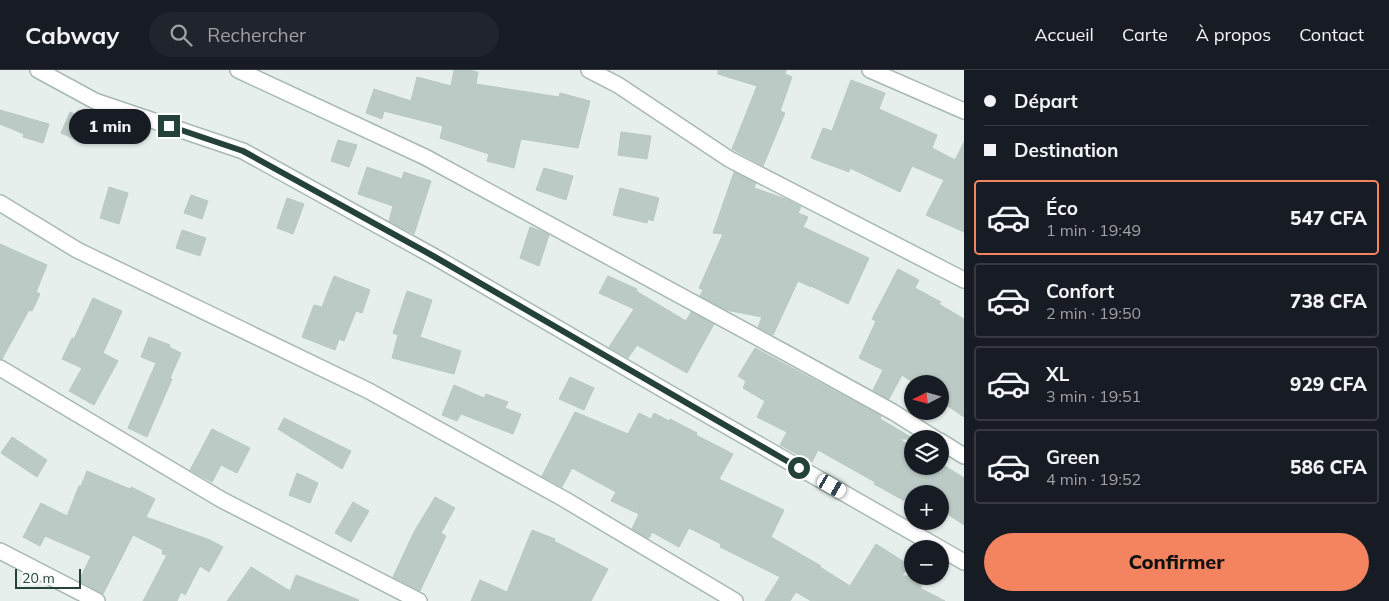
<!DOCTYPE html>
<html lang="fr">
<head>
<meta charset="utf-8">
<style>
  body { margin:0; font-family:Mulish,sans-serif; background:#20242c; color:#f1f3f6; height:100vh; display:flex; flex-direction:column; font-size:19px; white-space:nowrap }
  * { box-sizing:border-box; margin:0 }
  p { font-size:16px; color:#9ea1a6 }
  .icon { flex:none; width:28px; height:28px; fill:none; stroke:currentColor; stroke-width:2; stroke-linecap:round; stroke-linejoin:round }
  .map { position:relative; flex:1; overflow:hidden }
  .details { display:flex; flex-direction:column; background:#171b24; width:425px }
  .details>* { flex:none }
  .guide { display:grid; align-content:center; height:110px; padding:0 20px; background:#171b24 }
  .needle { width:32px; rotate:264deg }
  .tools { position:absolute; left:904px; top:305px; display:grid; gap:10px }
  .tools a { display:grid; place-items:center; width:45px; height:45px; border-radius:50%; background:#171b24; box-shadow:0 1px 4px #0004; font-size:25px }
  .scale { position:absolute; left:15px; bottom:12px; width:66px; box-sizing:border-box; padding-left:5px; border:2px solid #24423a; border-top:0; font-size:14px; line-height:18px; white-space:nowrap; color:#24423a; -webkit-text-stroke:4px #f7fbf9; paint-order:stroke }
  .end { position:absolute; width:22px; height:22px; margin:-11px; border:6px solid #24423a; background:#fff; box-shadow:0 0 0 2px #fff }
  .from { border-radius:50% }
  .bubble { position:absolute; height:35px; border-radius:18px; background:#171b24; box-shadow:0 1px 4px #0004; font-size:16px; font-weight:800; line-height:35px; text-align:center }
  .car { position:absolute; width:15px; height:30px; margin:-15px -8px; border-radius:6px; box-shadow:0 0 4px 1px #0007; background:linear-gradient(#fff 24%,#345 0 40%,#fff 0 76%,#345 0 86%,#fff 0) }
  .guide b { display:flex; align-items:center; gap:18px; height:48px; font-size:19px }
  .guide b+b { border-top:1px solid #363941 }
  .guide i { width:12px; height:12px; background:#f1f3f6 }
  ul { padding:0; list-style:none }
  li { display:flex; align-items:center; gap:15px; height:75px; margin:0 10px 8px; padding:0 10px; border:2px solid #363941; border-radius:5px }
  li div { flex:1 }
  li b { display:block; font-size:19px }
  li em { font-style:normal; font-weight:800 }
  li.on { border-color:#f4845f }
  li>.icon { width:45px; height:45px; stroke-width:1.5 }
  .action { display:flex; gap:10px; margin-top:auto; padding:10px 20px }
  .action a { flex:1; height:58px; border-radius:30px; background:#f4845f; color:#111; font-size:20px; font-weight:800; line-height:58px; text-align:center }
  header { display:flex; align-items:center; gap:30px; box-sizing:border-box; height:70px; padding:0 25px; background:#171b24; border-bottom:1px solid #363941 }
  header strong { font-size:24px }
  nav { display:flex; gap:28px; margin-inline-start:auto; font-size:18px }
  .search { width:350px; height:45px; background:#20242c; display:flex; align-items:center; gap:12px; box-sizing:border-box; padding:0 18px; border-radius:28px; color:#9ea1a6; font-size:19px }
  main { display:flex; flex:1; min-height:0 }
  .map>svg:first-child { display:block }
  .building { fill:#bbcac4; stroke:#b8c9c2 }
  .lines { fill:none; stroke-linecap:round; stroke-linejoin:round }
  .minor-casing { stroke:#a8b8b2; stroke-width:18 }
  .minor { stroke:#fff; stroke-width:15 }
  .route { stroke:#24423a; stroke-width:6 }
</style>
</head>
<body>
<header>
<strong>Cabway</strong>
<div class="search"><svg class="icon" aria-label="search" viewBox="0 0 24 24"><circle cx="10" cy="10" r="6"/><path d="M15 15l6 6"/></svg>Rechercher</div>
<nav><a>Accueil</a><a>Carte</a><a>À propos</a><a>Contact</a></nav>
</header>
<main>
<div class="map">
<svg width="964" height="531" viewBox="0 0 964 531">
  <rect width="100%" height="100%" fill="#e6efeb"/>
  <!-- building -->
  <path class="building" d="M454,0H468L478,2L476,14L559,27L560,23L590,31L578,78L521,69L514,98L487,91L489,84L440,68L443,56L384,41L382,49L366,43L374,19L411,31L417,7L451,16Z
    M718,0H786L785,4L792,7L780,41L785,43L763,96L732,79L757,16L718,4Z
    M851,10L885,23L879,39L937,65L932,78L955,90L964,72V162L926,145L944,110L912,96L900,122L850,98L849,102L811,88L823,58L832,61Z
    M0,40L49,54L43,73L23,67L24,64L0,54Z
    M70,42L90,50L81,72L61,63Z
    M621,62L651,66L647,89L618,85Z
    M338,70L357,75L349,97L331,91Z
    M367,97L402,109L404,102L431,111L414,164L389,151L393,136L358,124Z
    M544,98L573,106L566,130L536,120Z
    M734,102L756,113L754,118L786,129L801,137L798,143L808,147L803,157L869,188L848,234L811,216V217L798,211L773,265L758,257L762,247L726,240L700,226L703,220L699,218L723,164L713,163Z
    M109,117L128,123L119,154L100,148Z
    M620,118L659,128L653,151L648,149L647,153L613,145Z
    M191,125L208,131L202,149L184,143Z
    M287,128L304,134L293,164L277,158Z
    M530,157L541,161L549,165L539,196L520,188Z
    M182,160L206,168L200,186L176,178Z
    M0,174L47,195L36,222L40,224L32,241L29,240L2,289H0Z
    M898,199L919,210L915,218L941,232L939,234L964,249V347L940,331V314H915L902,305L889,329L873,320L883,300L859,288L876,251L872,249Z
    M334,206L370,220L362,243L356,241L344,271L339,269L335,280L302,267L314,235L322,237Z
    M608,206L637,219L636,221L686,251L691,242L714,254L687,303L637,275L628,288L609,277L634,239L599,223Z
    M407,221L432,230L420,267L461,281L454,304L392,288L398,265L393,263Z
    M93,228L122,241L103,283L118,291L94,335L69,321L82,298L62,289L72,268L74,269Z
    M149,267L170,275L169,277L181,283L170,308L172,309L147,367L128,358L156,293L141,287Z
    M755,278L881,346L880,349L914,369H899L912,377V396H940V393L964,408V455L940,439V424H912V435L874,414L875,412L818,380L812,392L780,375L787,362L757,347L765,331L743,318L746,311L738,306Z
    M570,307L594,318L584,340L559,329Z
    M454,315L484,328L486,324L508,332L505,338L521,344L513,364L461,344L457,351L442,345Z
    M575,342L628,364L639,343L651,349L654,343L669,351L670,349L697,363L696,365L733,384L719,409L784,440L771,467L821,496L820,497L850,516L876,474L909,495L902,506H928L920,518L945,531H811L796,522L790,531H765L780,507L720,477L721,474L689,458L679,477L652,462L649,468H647L632,459L639,444L611,431L616,422L572,398L562,417L542,406Z
    M284,348L351,381L342,399L278,359Z
    M212,359L250,378L237,403L221,395L212,412L190,400Z
    M12,367L47,390L37,407L1,383Z
    M87,401L130,419L131,417L155,429L146,447L210,470L223,477L209,502L200,496L185,525L181,522L177,531H143L167,485L162,484L163,480L133,465L103,524L79,511L91,486L45,466L40,476L23,467L41,433L67,446L79,416H81Z
    M297,403L318,413L310,433L289,425Z
    M435,427L455,438L441,463L446,466L420,521L393,507L414,462Z
    M353,432L369,441L351,472L335,463Z
    M532,460L555,469L554,471L608,499L591,531H471L480,510L507,522Z
    M251,497L290,521L296,505L359,530L358,531H227Z"/>
  <g class="lines">
    <!-- minor casing -->
    <g class="minor-casing">
      <path id="minor" d="M38,0L95,31L243,81L435,187L683,331L964,492
        M238,0L425,87L786,283L893,342L936,369
        M589,0L618,15L729,89L964,210
        M870,0L964,41
        M0,133L77,180L369,321L564,429L735,531
        M0,298L222,430L419,531
        M940,371L964,386
        M0,481L97,531"/>
    </g>
    <!-- minor -->
    <use href="#minor" class="minor"/>
  </g>
  <g class="lines">
    <!-- route -->
    <path class="route" d="M169,56L243,81L435,187L799,398"/>
  </g>
</svg>
<div class="tools">
<a><svg class="needle" viewBox="-14 -14 28 28"><path d="M0-13l5 13h-10z" fill="#e53935"/><path d="M0 13l5-13h-10z" fill="#9ea1a6"/></svg></a>
<a><svg class="icon" aria-label="layers" viewBox="0 0 24 24"><path d="M12 4l9 5-9 5-9-5zM3 14l9 5 9-5"/></svg></a>
<a>+</a>
<a>−</a>
</div>
<div class="scale">20 m</div>
<i class="end from" style="left:799px;top:398px"></i>
<i class="end" style="left:169px;top:56px"></i>
<div class="bubble" style="left:69px;top:39px;width:82px">1 min</div>
<i class="car" style="left:832px;top:416px;rotate:120deg"></i>
</div>
<section class="details">
<div class="guide">
<b><i class="from"></i>Départ</b>
<b><i></i>Destination</b>
</div>
<ul>
<li class="on"><svg class="icon" aria-label="car" viewBox="0 0 24 24"><path d="M5 17H2v-5l4-1 3-4h7l3 4 3 1v5h-3M9 17h6M6 11h13"/><circle cx="7" cy="17" r="2"/><circle cx="17" cy="17" r="2"/></svg><div><b>Éco</b><p>1 min · 19:49</p></div><em>547 CFA</em></li>
<li><svg class="icon" aria-label="car" viewBox="0 0 24 24"><path d="M5 17H2v-5l4-1 3-4h7l3 4 3 1v5h-3M9 17h6M6 11h13"/><circle cx="7" cy="17" r="2"/><circle cx="17" cy="17" r="2"/></svg><div><b>Confort</b><p>2 min · 19:50</p></div><em>738 CFA</em></li>
<li><svg class="icon" aria-label="car" viewBox="0 0 24 24"><path d="M5 17H2v-5l4-1 3-4h7l3 4 3 1v5h-3M9 17h6M6 11h13"/><circle cx="7" cy="17" r="2"/><circle cx="17" cy="17" r="2"/></svg><div><b>XL</b><p>3 min · 19:51</p></div><em>929 CFA</em></li>
<li><svg class="icon" aria-label="car" viewBox="0 0 24 24"><path d="M5 17H2v-5l4-1 3-4h7l3 4 3 1v5h-3M9 17h6M6 11h13"/><circle cx="7" cy="17" r="2"/><circle cx="17" cy="17" r="2"/></svg><div><b>Green</b><p>4 min · 19:52</p></div><em>586 CFA</em></li>
</ul>
<div class="action"><a>Confirmer</a></div>
</section>
</main>
</body>
</html>
